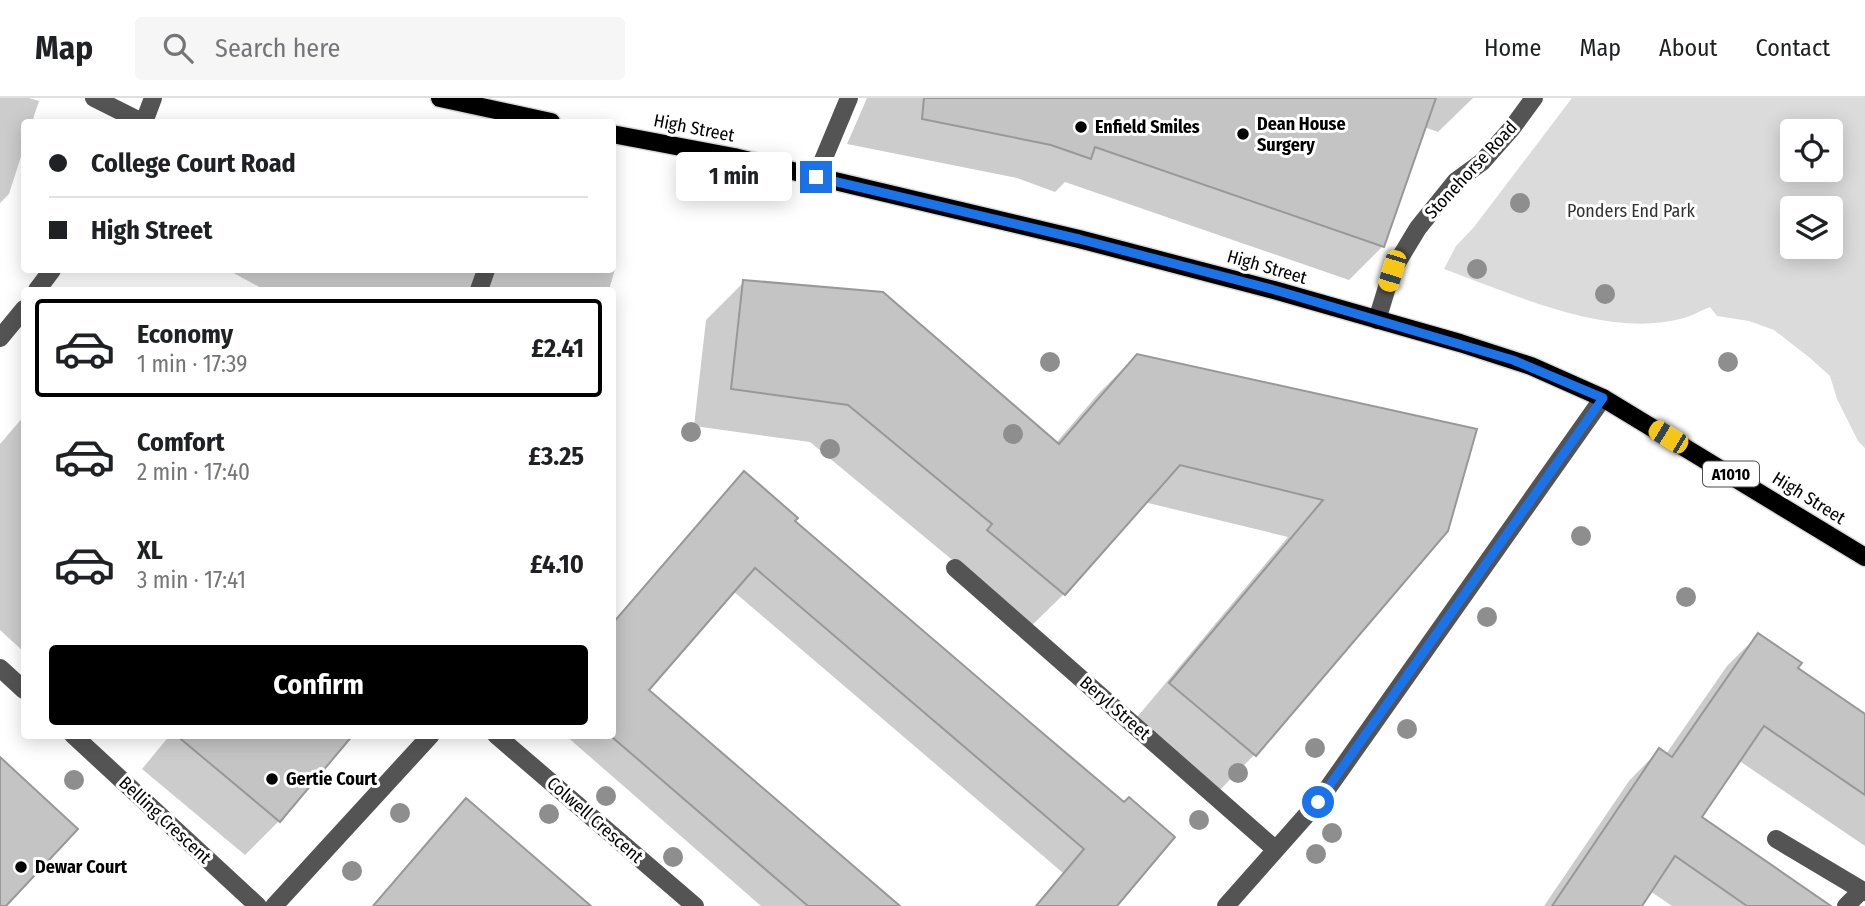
<!DOCTYPE html>
<html lang="en">
<head>
<meta charset="utf-8">
<style>
  body { margin:0; font-family:"Fira Sans Condensed",sans-serif; background:#f6f6f6; color:#202124; height:100vh; display:flex; flex-direction:column; font-size:26px; white-space:nowrap }
  * { box-sizing:border-box; margin:0 }
  p { font-size:23px; color:#757577 }
  .icon { flex:none; width:38px; height:38px; fill:none; stroke:currentColor; stroke-width:2; stroke-linecap:round; stroke-linejoin:round }
  .map { position:relative; flex:1; overflow:hidden }
  .panel { position:absolute; left:21px; top:189px; width:595px; height:452px; display:flex; flex-direction:column; background:#fff; border-radius:7px; box-shadow:0 4px 18px #0003 }
  .panel>* { flex:none }
  .hud { position:absolute; left:21px; top:21px; width:595px; height:154px; border-radius:7px; box-shadow:0 4px 18px #0003; display:grid; align-content:center; height:154px; padding:0 28px; background:#fff }
  .tools { position:absolute; left:1780px; top:21px; display:grid; gap:14px }
  .tools a { display:grid; place-items:center; width:63px; height:63px; border-radius:7px; background:#fff; box-shadow:0 4px 18px #0003; font-size:35px }
  .end { position:absolute; width:32px; height:32px; margin:-16px; border:9px solid #1a73e8; background:#fff; box-shadow:0 0 0 4px #fff }
  .from { border-radius:50% }
  .bubble { position:absolute; height:49px; border-radius:7px; background:#fff; box-shadow:0 4px 18px #0003; font-size:23px; font-weight:700; line-height:49px; text-align:center }
  .car { position:absolute; width:21px; height:42px; margin:-21px -10px; border-radius:9px; box-shadow:0 0 5px 2px #0007; background:linear-gradient(#f5c518 24%,#345 0 40%,#f5c518 0 76%,#345 0 86%,#f5c518 0) }
  .hud b { display:flex; align-items:center; gap:24px; height:66px; font-size:26px }
  .hud b+b { border-top:2px solid #e0e0e0 }
  .hud i { width:18px; height:18px; background:#202124 }
  ul { padding:12px 0 0; list-style:none }
  li { display:flex; align-items:center; gap:21px; height:98px; margin:0 14px 10px; padding:0 14px; border:4px solid transparent; border-radius:7px }
  li div { flex:1 }
  li b { display:block; font-size:26px }
  li em { font-style:normal; font-weight:700 }
  li.active { border-color:#000 }
  li>.icon { width:63px; height:63px; stroke-width:1.5 }
  .primary-button { display:flex; gap:14px; margin-top:auto; padding:14px 28px }
  .primary-button a { flex:1; height:80px; border-radius:7px; background:#000; color:#fff; font-size:28px; font-weight:700; line-height:80px; text-align:center }
  header { display:flex; align-items:center; gap:42px; box-sizing:border-box; height:98px; padding:0 35px; background:#fff; border-bottom:2px solid #e0e0e0 }
  header strong { font-size:33px }
  nav { display:flex; gap:38px; margin-inline-start:auto; font-size:24px }
  .search { width:490px; height:63px; background:#f6f6f6; display:flex; align-items:center; gap:18px; box-sizing:border-box; padding:0 24px; border-radius:7px; color:#757577; font-size:26px }
  .map>svg:first-child { display:block }
  .green { fill:#dbdbdb; fill-rule:evenodd }
  .shadow { fill:#0003 }
  .building { fill:#c4c4c4; stroke:#989898; stroke-width:2 }
  .lines { fill:none; stroke-linecap:round; stroke-linejoin:round }
  .major-casing { stroke:#dbdbdb; stroke-width:21 }
  .minor { stroke:#545454; stroke-width:18 }
  .major { stroke:#000; stroke-width:18 }
  .tree { fill:#8e8e8e }
  .route { stroke:#1a73e8; stroke-width:9 }
  .poi-dot { fill:#000; stroke:#fff; stroke-width:2.5 }
  .labels { text-anchor:middle; dominant-baseline:central; stroke-width:6; stroke-linejoin:round; paint-order:stroke }
  .shield { fill:#fff; stroke:#4c4c4c; stroke-width:2 }
  .shield-label { font-size:16px; font-weight:bold; fill:#000 }
  .poi-label { font-size:18px; font-weight:bold; fill:#000; stroke:#fff; text-anchor:start }
  .street-label { font-size:18px; fill:#000; stroke:#fff }
  .park-label { font-size:18px; fill:#323232; stroke:#fff }
</style>
</head>
<body>
<header>
<strong>Map</strong>
<div class="search"><svg class="icon" aria-label="search" viewBox="0 0 24 24"><circle cx="10" cy="10" r="6"/><path d="M15 15l6 6"/></svg>Search here</div>
<nav><a>Home</a><a>Map</a><a>About</a><a>Contact</a></nav>
</header>
<div class="map">
<svg width="1865" height="808" viewBox="0 0 1865 808">
  <rect width="100%" height="100%" fill="#fff"/>
  <!-- green -->
  <path class="green" d="M1572,0H1865V350L1858,343L1837,301L1830,278L1810,260L1774,232L1749,223L1717,218L1710,209C1700,213 1690,219 1680,221C1606,240 1513,196 1444,171L1456,148L1474,129ZM1792,33H1830V72H1792ZM1792,110H1830V149H1792Z"/>
  <!-- shadow -->
  <path class="shadow" d="M0,0H29L39,3L32,24H24V49L9,96L0,105Z
    M867,0H1473L1438,34L1424,29L1383,148L1349,182L1065,84L1055,94L1017,80L847,46Z
    M612,170L615,171L609,192H265L228,172Z
    M744,184L1056,345L1099,295L1137,257L1446,432L1254,657L1217,695L1133,624L1288,439L1144,404L1064,496L1026,533L956,465L810,344L694,328L706,222Z
    M24,318V554L0,532V346Z
    M744,376L792,423L1124,706L1114,808H1035L1063,775L733,493L647,593L897,808H761L565,637H612V525L722,398Z
    M1758,537L1796,570L1865,618V748L1738,662L1700,719L1803,808H1672L1650,793L1640,808H1544L1629,683L1659,652L1666,656L1727,568Z
    M170,637H351L279,723L245,757L142,671Z
    M466,702L589,808H372L444,725Z"/>
  <!-- building -->
  <path class="building" d="M924,0H1436L1384,149L1095,49L1091,61L1051,47L922,21Z
    M743,182L883,194L1059,346L1137,256L1477,331L1448,433L1256,658L1169,585L1323,402L1180,367L1065,497L987,432L992,426L848,307L731,291Z
    M744,373L798,420L795,423L1039,632L1124,704L1129,699L1175,739L1117,808H1036L1084,751L755,470L649,592L900,808H808L612,639V526Z
    M1758,535L1802,565L1798,570L1865,616V697L1764,628L1702,719L1831,808H1747L1675,758L1642,808H1552L1659,650L1672,659Z
    M176,637H353L280,724Z
    M0,659L78,731L6,808H0Z
    M466,700L591,808H373Z"/>
  <g class="lines">
    <!-- major casing -->
    <g class="major-casing">
      <path id="major" d="M440,0L551,24
        M612,36L734,59L1079,141L1274,192L1460,245L1531,268L1603,300L1865,459"/>
    </g>
    <!-- minor -->
    <path class="minor" d="M94,0L142,24
      M144,24L153,0
      M816,79L849,0
      M37,192L52,172
      M479,192L486,172
      M1377,222L1392,173L1418,130L1456,83L1482,64L1512,30L1534,0
      M0,240L24,211
      M955,470L1275,751
      M0,570L24,592
      M73,637L258,808
      M496,637L695,808
      M1776,741L1865,794
      M274,808L431,637
      M1226,808L1318,704L1603,300
      M1846,808L1862,792"/>
    <!-- major -->
    <use href="#major" class="major"/>
  </g>
  <!-- trees -->
  <g class="tree">
    <circle cx="1520" cy="105" r="10"/>
    <circle cx="1477" cy="171" r="10"/>
    <circle cx="1605" cy="196" r="10"/>
    <circle cx="1050" cy="264" r="10"/>
    <circle cx="1728" cy="264" r="10"/>
    <circle cx="691" cy="334" r="10"/>
    <circle cx="1013" cy="336" r="10"/>
    <circle cx="830" cy="351" r="10"/>
    <circle cx="1581" cy="438" r="10"/>
    <circle cx="1686" cy="499" r="10"/>
    <circle cx="1487" cy="519" r="10"/>
    <circle cx="1407" cy="631" r="10"/>
    <circle cx="1315" cy="650" r="10"/>
    <circle cx="1238" cy="675" r="10"/>
    <circle cx="74" cy="682" r="10"/>
    <circle cx="606" cy="698" r="10"/>
    <circle cx="400" cy="715" r="10"/>
    <circle cx="549" cy="716" r="10"/>
    <circle cx="1199" cy="722" r="10"/>
    <circle cx="1332" cy="735" r="10"/>
    <circle cx="1316" cy="756" r="10"/>
    <circle cx="673" cy="759" r="10"/>
    <circle cx="352" cy="773" r="10"/>
  </g>
  <g class="lines">
    <!-- route -->
    <path class="route" d="M816,79L1079,141L1275,192L1513,262L1603,300L1318,704"/>
  </g>
  <!-- markers -->
  <g class="poi-dot">
    <circle cx="1081" cy="29" r="7"/>
    <circle cx="1243" cy="36" r="7"/>
    <circle cx="272" cy="681" r="7"/>
    <circle cx="21" cy="769" r="7"/>
  </g>
  <g class="labels">
    <!-- shield labels -->
    <rect class="shield" x="1703" y="363.5" width="56" height="25" rx="5"/>
    <g class="shield-label">
      <text x="1731" y="376">A1010</text>
    </g>
    <!-- poi labels -->
    <g class="poi-label">
      <text x="1257" y="26">Dean House<tspan x="1257" dy="21">Surgery</tspan></text>
      <text x="1095" y="29">Enfield Smiles</text>
      <text x="286" y="681">Gertie Court</text>
      <text x="35" y="769">Dewar Court</text>
    </g>
    <!-- street labels -->
    <g class="street-label">
      <text transform="translate(694 30) rotate(11)">High Street</text>
      <text transform="translate(1471 72) rotate(-47)">Stonehorse Road</text>
      <text transform="translate(1267 169) rotate(16)">High Street</text>
      <text transform="translate(1809 400) rotate(32)">High Street</text>
      <text transform="translate(1115 610) rotate(41)">Beryl Street</text>
      <text transform="translate(165 722) rotate(43)">Belling Crescent</text>
      <text transform="translate(595 722) rotate(41)">Colwell Crescent</text>
    </g>
    <!-- park labels -->
    <g class="park-label">
      <text x="1631" y="113">Ponders End Park</text>
    </g>
  </g>
</svg>
<div class="tools">
<a><svg class="icon" aria-label="locate" viewBox="0 0 24 24"><circle cx="12" cy="12" r="6"/><path d="M12 2v4M12 18v4M2 12h4M18 12h4"/></svg></a>
<a><svg class="icon" aria-label="layers" viewBox="0 0 24 24"><path d="M12 4l9 5-9 5-9-5zM3 14l9 5 9-5"/></svg></a>
</div>
<i class="end from" style="left:1318px;top:704px"></i>
<i class="end" style="left:816px;top:79px"></i>
<div class="bubble" style="left:676px;top:54px;width:116px">1 min</div>
<i class="car" style="left:1392px;top:173px;rotate:197deg"></i>
<i class="car" style="left:1668px;top:339px;rotate:301deg"></i>
<div class="hud">
<b><i class="from"></i>College Court Road</b>
<b><i></i>High Street</b>
</div>
<section class="panel">
<ul>
<li class="active"><svg class="icon" aria-label="car" viewBox="0 0 24 24"><path d="M5 17H2v-5l4-1 3-4h7l3 4 3 1v5h-3M9 17h6M6 11h13"/><circle cx="7" cy="17" r="2"/><circle cx="17" cy="17" r="2"/></svg><div><b>Economy</b><p>1 min · 17:39</p></div><em>£2.41</em></li>
<li><svg class="icon" aria-label="car" viewBox="0 0 24 24"><path d="M5 17H2v-5l4-1 3-4h7l3 4 3 1v5h-3M9 17h6M6 11h13"/><circle cx="7" cy="17" r="2"/><circle cx="17" cy="17" r="2"/></svg><div><b>Comfort</b><p>2 min · 17:40</p></div><em>£3.25</em></li>
<li><svg class="icon" aria-label="car" viewBox="0 0 24 24"><path d="M5 17H2v-5l4-1 3-4h7l3 4 3 1v5h-3M9 17h6M6 11h13"/><circle cx="7" cy="17" r="2"/><circle cx="17" cy="17" r="2"/></svg><div><b>XL</b><p>3 min · 17:41</p></div><em>£4.10</em></li>
</ul>
<div class="primary-button"><a>Confirm</a></div>
</section>
</div>
</body>
</html>
